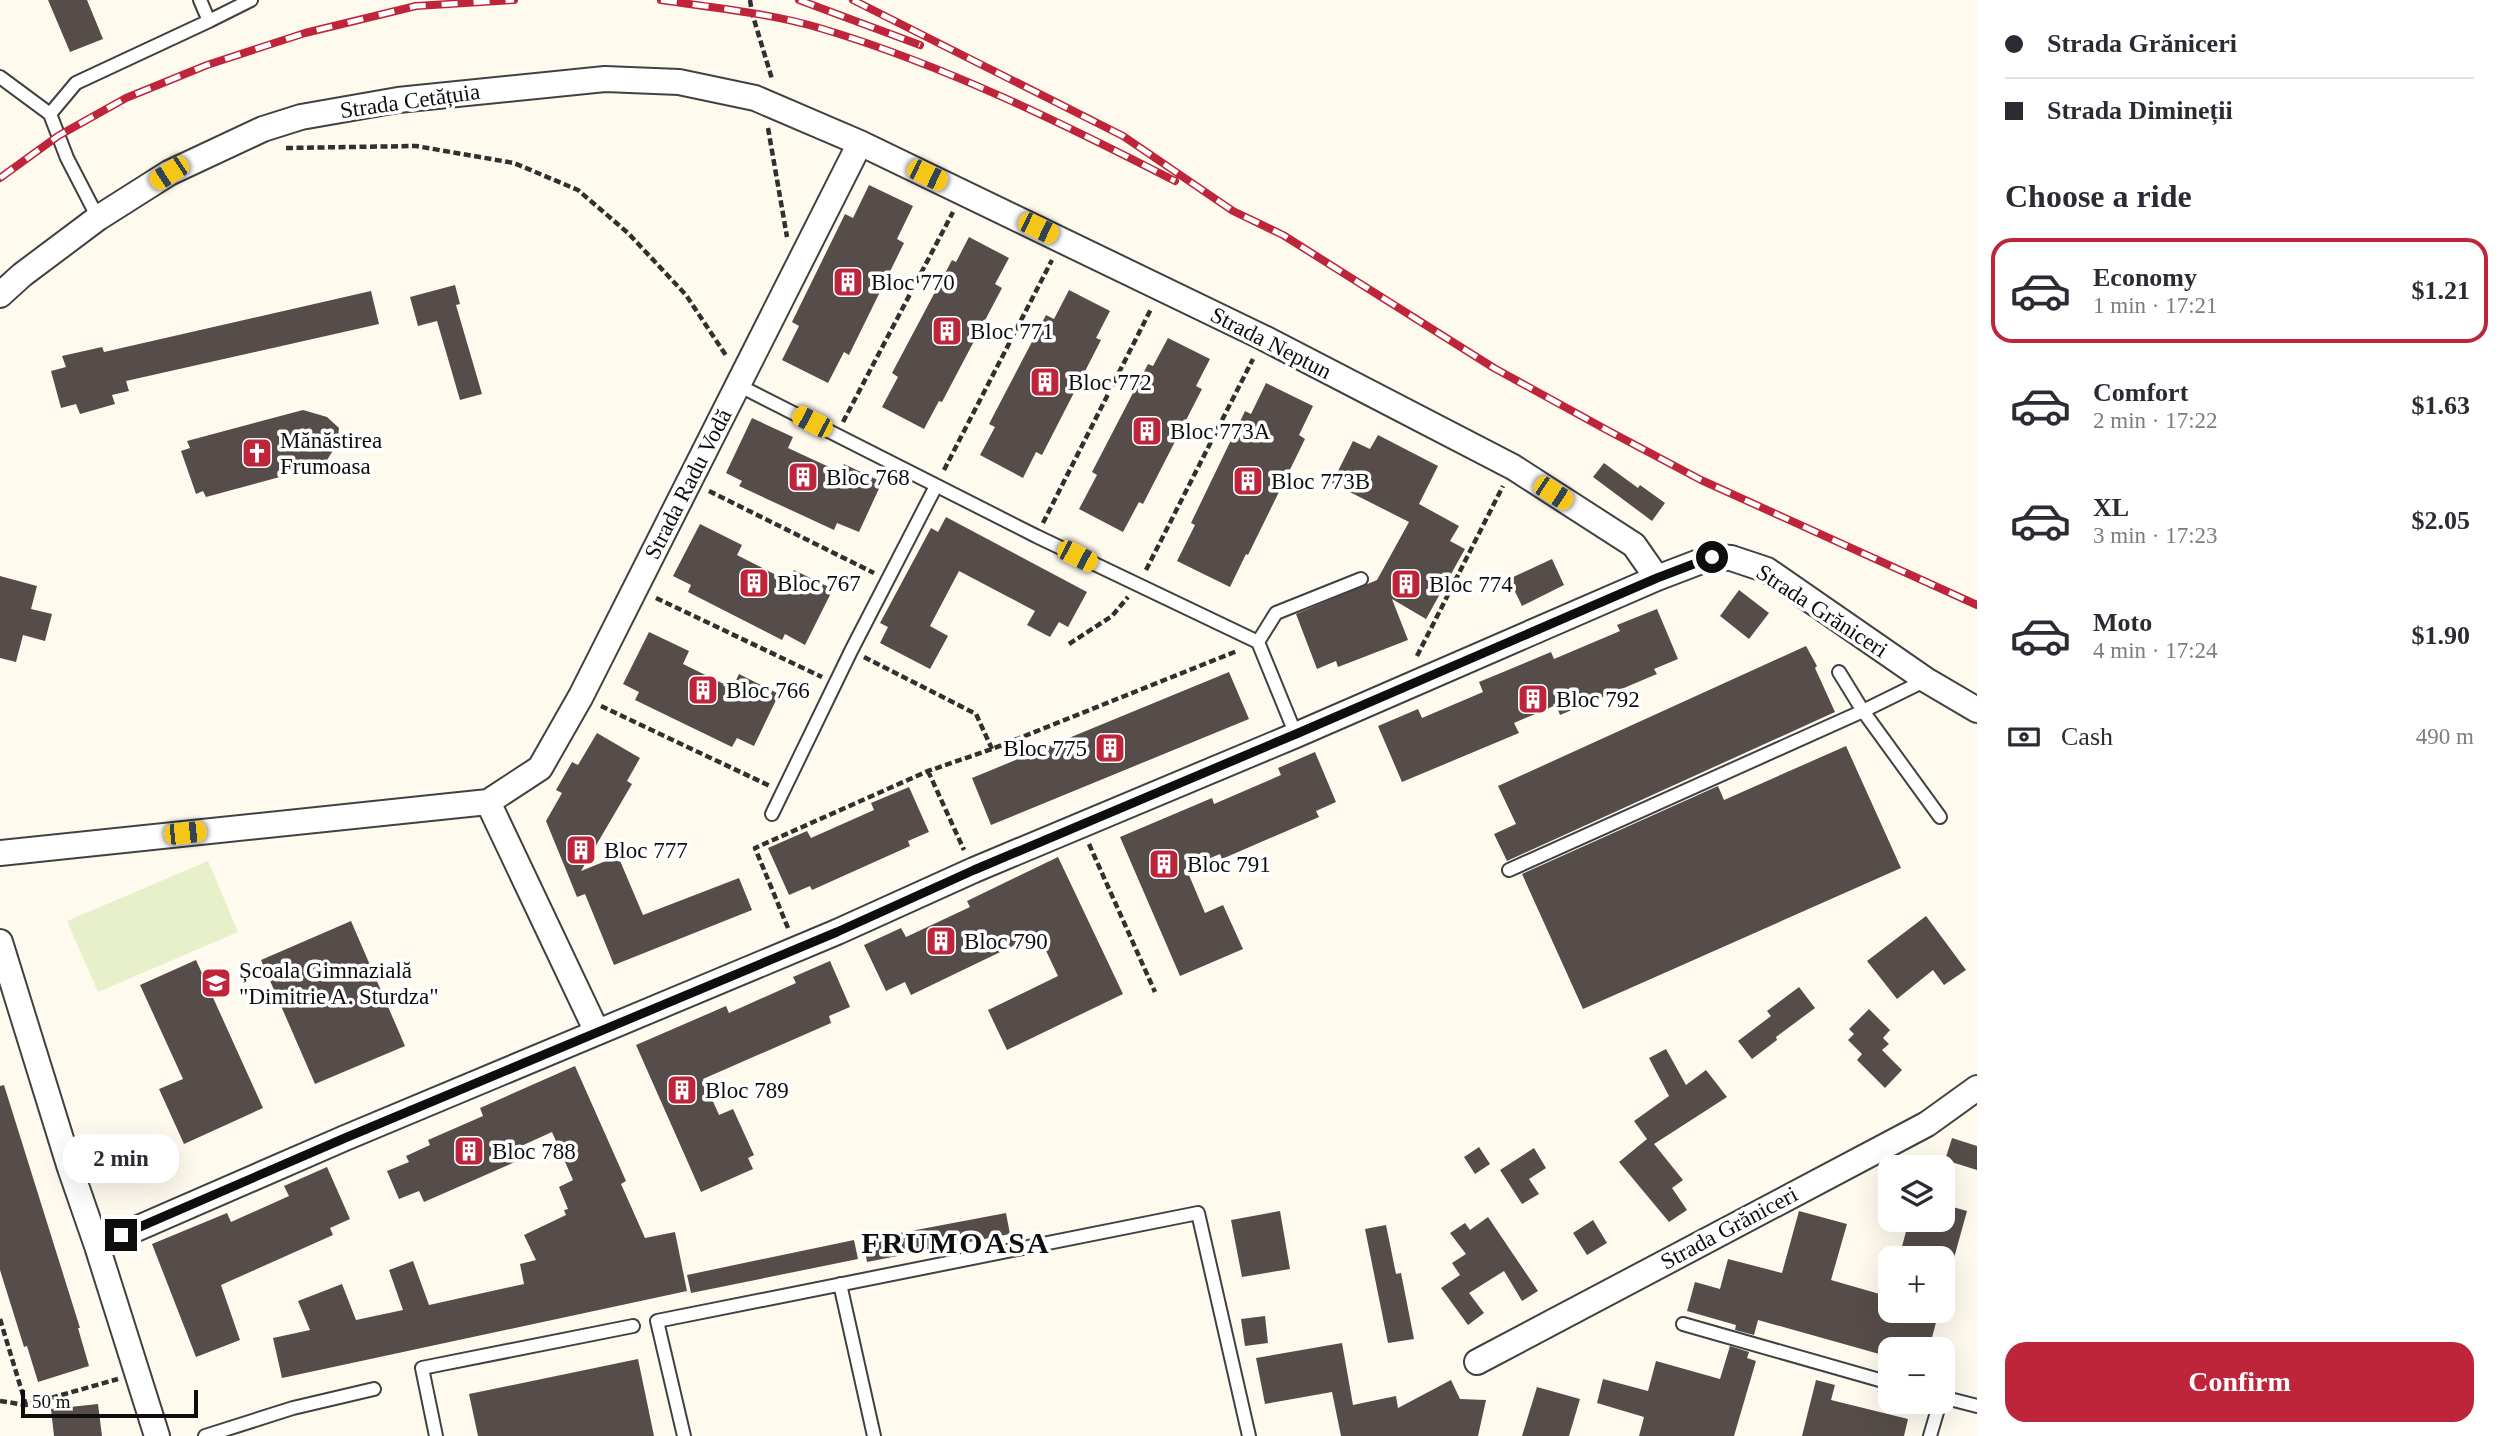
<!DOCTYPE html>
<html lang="en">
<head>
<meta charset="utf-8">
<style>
  body { margin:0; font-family:"Times New Roman",serif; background:#f2f2f3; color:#2b2b33; height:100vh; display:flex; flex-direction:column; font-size:26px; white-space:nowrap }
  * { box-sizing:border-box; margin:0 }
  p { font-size:23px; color:#7c7c81 }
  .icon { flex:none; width:38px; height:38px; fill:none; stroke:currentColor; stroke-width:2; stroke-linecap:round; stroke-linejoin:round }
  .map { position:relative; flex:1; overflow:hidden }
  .sheet { display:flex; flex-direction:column; background:#fff; width:525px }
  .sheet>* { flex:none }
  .guide { display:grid; align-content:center; height:154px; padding:0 28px; background:#fff }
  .tools { position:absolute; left:1878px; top:1155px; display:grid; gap:14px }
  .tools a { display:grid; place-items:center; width:77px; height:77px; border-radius:14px; background:#fff; box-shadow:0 7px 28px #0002; font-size:35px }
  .scale { position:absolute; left:21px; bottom:18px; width:177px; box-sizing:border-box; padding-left:7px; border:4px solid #0e0e0e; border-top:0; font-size:19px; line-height:24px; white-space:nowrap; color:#0e0e0e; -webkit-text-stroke:5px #fff; paint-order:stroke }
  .end { position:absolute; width:32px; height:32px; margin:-16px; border:9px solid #0e0e0e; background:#fff; box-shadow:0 0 0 4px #fff }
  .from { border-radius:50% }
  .bubble { position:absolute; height:49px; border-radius:21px; background:#fff; box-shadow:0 7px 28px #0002; font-size:23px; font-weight:700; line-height:49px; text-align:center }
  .car { position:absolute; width:21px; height:42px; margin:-21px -10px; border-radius:9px; box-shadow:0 0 5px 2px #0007; background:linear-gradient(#f5c518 24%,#345 0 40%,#f5c518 0 76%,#345 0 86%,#f5c518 0) }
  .guide b { display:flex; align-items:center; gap:24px; height:66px; font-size:26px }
  .guide b+b { border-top:2px solid #e1e1e2 }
  .guide i { width:18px; height:18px; background:#2b2b33 }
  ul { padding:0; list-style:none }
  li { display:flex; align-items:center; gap:21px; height:105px; margin:0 14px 10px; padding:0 14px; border:4px solid transparent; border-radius:21px }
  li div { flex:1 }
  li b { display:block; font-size:26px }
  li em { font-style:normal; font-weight:700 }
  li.current { border-color:#be253a }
  li>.icon { width:63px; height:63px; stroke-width:1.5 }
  h2 { padding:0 28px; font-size:32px; line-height:84px }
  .pay { display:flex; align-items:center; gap:18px; height:77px; padding:0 28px; font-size:26px }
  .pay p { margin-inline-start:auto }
  .button { display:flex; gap:14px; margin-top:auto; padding:14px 28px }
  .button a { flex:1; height:80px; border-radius:21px; background:#be253a; color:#fff; font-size:28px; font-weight:700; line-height:80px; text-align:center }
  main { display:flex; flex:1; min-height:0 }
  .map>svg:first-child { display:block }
  .pitch { fill:#e7f0ca }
  .building { fill:#564d4a }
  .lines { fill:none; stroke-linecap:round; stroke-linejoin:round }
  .lane-casing { stroke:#414141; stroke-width:16 }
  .street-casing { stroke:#414141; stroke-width:28 }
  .path { stroke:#303030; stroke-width:4.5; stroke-dasharray:7 3.5; stroke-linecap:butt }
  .lane { stroke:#fff; stroke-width:12 }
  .street { stroke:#fff; stroke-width:24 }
  .rail-casing { stroke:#be253a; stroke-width:8 }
  .rail { stroke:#fff; stroke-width:5; stroke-dasharray:16; stroke-linecap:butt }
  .route { stroke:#0e0e0e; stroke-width:9 }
  .labels { text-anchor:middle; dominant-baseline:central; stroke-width:7; stroke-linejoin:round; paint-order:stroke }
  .street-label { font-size:23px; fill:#0e0e0e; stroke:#fff }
  .poi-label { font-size:23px; fill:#0e0e0e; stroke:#fff; text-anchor:start }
  .district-label { font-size:30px; font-weight:bold; letter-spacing:2px; fill:#0e0e0e; stroke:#fff }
</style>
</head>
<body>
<main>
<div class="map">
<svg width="1977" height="1436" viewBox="0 0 1977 1436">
  <rect width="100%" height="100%" fill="#fffaee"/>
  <!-- pitch -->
  <path class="pitch" d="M208,861L238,932L98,992L67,921Z"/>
  <!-- building -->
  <path class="building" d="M48,0H87L103,39L70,52Z
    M869,185L913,206L897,239L904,243L849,355L844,352L828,383L782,360L799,326L792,322L845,214L853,218Z
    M969,237L1009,258L995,284L1002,288L942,402L939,401L924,429L882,407L898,377L892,373L952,260L956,262Z
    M455,285L460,304L456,305L482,394L460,400L437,321L418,326L410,297Z
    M1069,290L1110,311L1096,338L1101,340L1042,455L1036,452L1023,478L980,455L995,427L989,424L1046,315L1054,319Z
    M371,291L379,324L126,381L129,391L112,395L115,404L80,414L76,404L61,408L51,371L66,367L62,356L102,347L104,352Z
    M1168,338L1210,359L1196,386L1202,389L1143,504L1139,502L1123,532L1079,509L1097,475L1092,472L1148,364L1153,366Z
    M1266,383L1313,406L1299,435L1305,439L1248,555L1246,554L1230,587L1177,561L1195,525L1191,523L1245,411L1251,414Z
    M303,410L327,417L339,428L337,444L324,465L206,497L203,491L196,494L181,451L190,448L187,441Z
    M752,418L793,437L788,448L840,472L844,464L882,482L859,532L837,523L834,530L739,486L742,481L726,473Z
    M1378,435L1438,466L1419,504L1459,526L1450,541L1465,549L1426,619L1392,599L1408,640L1338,667L1336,661L1317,669L1296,614L1377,580L1409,522L1332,483L1353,441L1370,449Z
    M1604,463L1638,488L1640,485L1665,503L1652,521L1593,477Z
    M946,517L1087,592L1068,627L1059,622L1050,637L1027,625L1035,611L959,571L930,626L948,636L930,669L880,643L888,627L880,623L931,528L938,532Z
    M700,524L742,545L737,555L788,581L794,570L833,589L805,645L785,634L782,640L688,592L691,585L673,576Z
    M1552,559L1564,585L1522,606L1509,579Z
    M0,576L37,586L31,609L52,614L45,641L23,635L16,662L0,658Z
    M1739,590L1769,613L1749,639L1720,616Z
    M1657,609L1678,659L1654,669L1657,674L1560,715L1556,705L1514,723L1519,733L1402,782L1378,726L1418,709L1422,718L1483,692L1479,682L1551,652L1554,659L1620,631L1617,625Z
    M649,632L689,651L683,664L732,688L739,674L779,694L754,746L737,738L732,747L635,700L639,692L623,684Z
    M1806,646L1817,666L1815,668L1835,712L1507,861L1494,834L1516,824L1498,786Z
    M1229,672L1249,719L991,825L972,778Z
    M597,733L640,758L627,781L632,784L581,871L618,856L643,915L739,878L752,910L614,965L585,894L577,897L546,821L562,793L556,790L572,762L578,765Z
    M1846,746L1901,868L1583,1009L1522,874L1718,786L1724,800Z
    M1315,752L1336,802L1316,811L1319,817L1222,859L1220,854L1186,868L1205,913L1223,905L1243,949L1180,976L1120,837L1212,798L1214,804L1281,775L1278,768Z
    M909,787L929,832L908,841L910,846L812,890L810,886L789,895L768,848L807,831L811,838L874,810L871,803Z
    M1058,857L1123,994L1007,1050L988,1010L1058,976L1038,934L911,995L905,982L886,991L864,945L901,928L906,937L970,907L967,901Z
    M1926,916L1966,970L1944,985L1933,970L1897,999L1867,961Z
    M351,921L405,1046L315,1084L261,960Z
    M196,960L263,1108L184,1144L159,1089L183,1079L140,985Z
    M830,961L850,1007L829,1016L831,1023L703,1079L719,1115L733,1109L754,1155L748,1158L753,1169L701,1192L636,1045L726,1006L729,1013L796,983L793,977Z
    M1799,987L1815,1008L1776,1037L1777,1040L1752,1059L1738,1041L1771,1016L1767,1011Z
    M1869,1009L1890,1030L1883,1038L1889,1044L1882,1050L1902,1070L1885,1088L1857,1060L1862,1054L1848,1040L1854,1034L1849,1029Z
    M1666,1049L1686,1085L1706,1070L1727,1097L1654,1144L1683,1180L1672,1188L1687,1210L1669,1222L1619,1162L1647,1139L1634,1121L1669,1096L1649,1058Z
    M575,1066L626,1181L621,1184L645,1238L675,1232L687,1291L282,1378L273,1338L310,1330L298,1301L342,1284L356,1320L403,1310L389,1270L413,1261L429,1305L524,1284L520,1264L536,1260L524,1235L566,1215L564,1210L568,1209L559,1187L573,1180L552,1132L519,1147L524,1158L424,1202L419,1191L399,1199L387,1171L409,1162L406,1156L430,1145L428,1140L483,1116L480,1108Z
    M4,1085L80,1328H78L89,1366L38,1382L27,1346L24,1347L0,1270V1086Z
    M1952,1138L1977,1146V1170L1945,1160Z
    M1479,1147L1490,1164L1475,1174L1464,1157Z
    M1534,1148L1546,1168L1529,1179L1539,1194L1522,1204L1500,1170Z
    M327,1167L350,1219L330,1228L333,1235L221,1285L240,1340L196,1357L152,1244L227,1213L231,1222L289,1196L284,1186Z
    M1942,1204L1967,1211L1954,1258H1899L1909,1220H1942Z
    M1280,1211L1290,1269L1242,1277L1231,1220Z
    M1799,1211L1847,1224L1831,1280L1890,1297V1311H1939L1929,1349H1890V1357L1758,1320L1754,1335L1735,1330L1736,1325L1687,1311L1695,1282L1720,1289L1728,1259L1782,1273Z
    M1006,1213L1010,1234L867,1262L863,1240Z
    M1488,1217L1538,1291L1522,1301L1504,1271L1469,1293L1484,1313L1468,1325L1441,1288L1460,1275L1452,1263L1466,1254L1450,1233L1465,1223L1470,1230Z
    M1593,1220L1607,1243L1587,1255L1573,1233Z
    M1386,1225L1396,1274L1401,1273L1414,1339L1388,1343L1365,1229Z
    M854,1240L858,1259L691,1293L687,1275Z
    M1265,1316L1268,1343L1245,1346L1241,1319Z
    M1342,1343L1353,1405L1396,1396L1398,1408L1451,1380L1460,1399L1486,1400L1478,1436H1341L1332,1392L1265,1404L1256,1358Z
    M1730,1346L1749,1352L1747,1358L1756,1361L1734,1436H1639L1644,1417L1597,1403L1603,1379L1648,1391L1656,1361L1720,1379Z
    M638,1359L654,1436H478L469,1394Z
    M1816,1380L1835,1385L1831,1400L1908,1419L1904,1436H1802Z
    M1537,1387L1580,1399L1569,1436H1522Z
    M98,1404L102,1436H54L51,1409Z"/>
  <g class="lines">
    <!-- lane casing -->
    <g class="lane-casing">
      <path id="lane" d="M209,21L251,0
        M0,77L50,114L67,158L98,218
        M50,114L76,83L209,21L200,0
        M738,385L1036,536L1258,642L1296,735
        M1258,642L1276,613L1361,579
        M1839,672L1863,711L1940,817
        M772,814L851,651L936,486
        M1509,870L1863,711L1926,680
        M840,1284L874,1436
        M1683,1324L1890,1383
        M1942,1397L1977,1406
        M205,1436L293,1408L374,1389
        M436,1436L422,1368L633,1326
        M684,1436L657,1321L1198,1213L1249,1436
        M1930,1436L1940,1402"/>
    </g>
    <!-- street casing -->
    <g class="street-casing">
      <path id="street" d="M0,295L22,275L98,218L169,173L263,129L301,117L398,100L605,79L679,82L755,98L860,143L1264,338L1513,467L1634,545L1657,578
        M488,802L597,1032
        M0,853L488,802L540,768L581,696L860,143
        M0,942L70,1168L97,1246L157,1436
        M97,1246L345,1138L837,932L974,870L1296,735L1657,578L1712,557L1731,558L1767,570L1926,680L1977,710
        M1477,1362L1927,1124L1977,1088"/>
    </g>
    <!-- path -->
    <path class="path" d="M750,0L752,13L772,79
      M768,128L787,237
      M286,148L416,146L514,163L578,190L628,233L686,295L727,357
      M843,422L953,212
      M944,470L1052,260
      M709,491L874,573
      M1043,523L1151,309
      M1146,570L1253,359
      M656,598L822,677
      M1069,644L1112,616L1128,597
      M1417,656L1503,486
      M864,657L976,714L992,749
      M601,706L770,786
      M928,771L964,850
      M1089,844L1155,992
      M788,928L755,848L928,771L992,749L1237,651
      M0,1319L26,1405
      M0,1401L26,1405L118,1379"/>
    <!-- lane -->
    <use href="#lane" class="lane"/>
    <!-- street -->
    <use href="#street" class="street"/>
    <!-- rail casing -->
    <g class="rail-casing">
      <path id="rail" d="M661,0C715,8 770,13 823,29C946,66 1062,123 1175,181
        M799,0L920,45
        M853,0L1123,136L1233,211L1283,235L1494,368L1605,429L1701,480L1977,605
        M0,178L58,136L126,98L207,65L305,33L416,6L514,0"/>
    </g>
    <!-- rail -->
    <use href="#rail" class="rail"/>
  </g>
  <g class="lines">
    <!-- route -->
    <path class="route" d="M121,1235L345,1138L837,932L974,870L1296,734L1657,578L1712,557"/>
  </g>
  <!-- icons -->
  <defs>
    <g id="building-square" transform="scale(1.575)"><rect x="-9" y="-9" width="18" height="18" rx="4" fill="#be253a" stroke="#fff"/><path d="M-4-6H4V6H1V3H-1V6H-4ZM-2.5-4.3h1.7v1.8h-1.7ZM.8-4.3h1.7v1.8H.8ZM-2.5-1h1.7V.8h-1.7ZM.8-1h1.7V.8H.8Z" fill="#fff"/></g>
    <g id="church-square" transform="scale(1.575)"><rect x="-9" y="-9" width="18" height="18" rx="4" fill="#be253a" stroke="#fff"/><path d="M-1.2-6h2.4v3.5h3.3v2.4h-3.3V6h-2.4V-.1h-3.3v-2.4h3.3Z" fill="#fff"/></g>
    <g id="school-square" transform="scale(1.575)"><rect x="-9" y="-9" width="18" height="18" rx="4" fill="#be253a" stroke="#fff"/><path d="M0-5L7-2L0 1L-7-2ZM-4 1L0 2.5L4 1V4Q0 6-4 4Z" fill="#fff"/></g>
  </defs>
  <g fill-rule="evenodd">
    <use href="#building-square" x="848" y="282"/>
    <use href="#building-square" x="947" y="331"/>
    <use href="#building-square" x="1045" y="382"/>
    <use href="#building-square" x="1147" y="431"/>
    <use href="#church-square" x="257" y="453"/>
    <use href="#building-square" x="803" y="477"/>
    <use href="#building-square" x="1248" y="481"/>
    <use href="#building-square" x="754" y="583"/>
    <use href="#building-square" x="1406" y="584"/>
    <use href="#building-square" x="703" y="690"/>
    <use href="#building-square" x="1533" y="699"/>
    <use href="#building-square" x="1110" y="748"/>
    <use href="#building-square" x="581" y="850"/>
    <use href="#building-square" x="1164" y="864"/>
    <use href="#building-square" x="941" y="941"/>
    <use href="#school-square" x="216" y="983"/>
    <use href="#building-square" x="682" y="1090"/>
    <use href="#building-square" x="469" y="1151"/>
  </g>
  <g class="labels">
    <!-- street labels -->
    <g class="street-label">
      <text transform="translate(410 101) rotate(-8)">Strada Cetățuia</text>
      <text transform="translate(1271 343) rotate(27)">Strada Neptun</text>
      <text transform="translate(688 484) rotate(-63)">Strada Radu Vodă</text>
      <text transform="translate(1822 611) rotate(33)">Strada Grăniceri</text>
      <text transform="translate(1729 1228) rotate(-28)">Strada Grăniceri</text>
    </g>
    <!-- poi labels -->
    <g class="poi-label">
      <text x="871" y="282">Bloc 770</text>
      <text x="970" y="331">Bloc 771</text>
      <text x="1068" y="382">Bloc 772</text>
      <text x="1170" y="431">Bloc 773A</text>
      <text x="280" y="440">Mănăstirea<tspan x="280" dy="26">Frumoasa</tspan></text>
      <text x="826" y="477">Bloc 768</text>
      <text x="1271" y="481">Bloc 773B</text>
      <text x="777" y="583">Bloc 767</text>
      <text x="1429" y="584">Bloc 774</text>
      <text x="726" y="690">Bloc 766</text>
      <text x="1556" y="699">Bloc 792</text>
      <text x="1087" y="748" text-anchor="end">Bloc 775</text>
      <text x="604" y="850">Bloc 777</text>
      <text x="1187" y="864">Bloc 791</text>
      <text x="964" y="941">Bloc 790</text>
      <text x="239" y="970">Școala Gimnazială<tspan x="239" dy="26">"Dimitrie A. Sturdza"</tspan></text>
      <text x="705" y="1090">Bloc 789</text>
      <text x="492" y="1151">Bloc 788</text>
    </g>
    <!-- district labels -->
    <g class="district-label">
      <text x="956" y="1242">FRUMOASA</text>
    </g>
  </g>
</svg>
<div class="tools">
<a><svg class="icon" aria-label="layers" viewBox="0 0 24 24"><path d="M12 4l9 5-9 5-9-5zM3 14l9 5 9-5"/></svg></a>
<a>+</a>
<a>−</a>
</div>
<div class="scale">50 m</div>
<i class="end from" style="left:1712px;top:557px"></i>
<i class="end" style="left:121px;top:1235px"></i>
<div class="bubble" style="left:63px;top:1134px;width:116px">2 min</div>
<i class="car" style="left:169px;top:173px;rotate:237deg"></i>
<i class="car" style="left:927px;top:175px;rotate:116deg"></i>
<i class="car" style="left:1038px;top:228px;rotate:116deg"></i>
<i class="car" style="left:812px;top:422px;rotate:297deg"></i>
<i class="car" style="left:1553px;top:493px;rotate:123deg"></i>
<i class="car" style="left:1077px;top:556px;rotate:117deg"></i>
<i class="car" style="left:185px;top:833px;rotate:84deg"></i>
</div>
<section class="sheet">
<div class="guide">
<b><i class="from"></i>Strada Grăniceri</b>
<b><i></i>Strada Dimineții</b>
</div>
<h2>Choose a ride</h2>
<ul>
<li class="current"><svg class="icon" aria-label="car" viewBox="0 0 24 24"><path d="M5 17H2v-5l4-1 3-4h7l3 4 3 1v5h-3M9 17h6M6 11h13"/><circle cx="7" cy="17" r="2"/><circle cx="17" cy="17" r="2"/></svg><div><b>Economy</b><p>1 min · 17:21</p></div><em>$1.21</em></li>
<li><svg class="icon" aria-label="car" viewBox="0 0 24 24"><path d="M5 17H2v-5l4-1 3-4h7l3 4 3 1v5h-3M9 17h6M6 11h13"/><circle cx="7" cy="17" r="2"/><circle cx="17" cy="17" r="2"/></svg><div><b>Comfort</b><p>2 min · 17:22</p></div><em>$1.63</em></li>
<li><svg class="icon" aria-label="car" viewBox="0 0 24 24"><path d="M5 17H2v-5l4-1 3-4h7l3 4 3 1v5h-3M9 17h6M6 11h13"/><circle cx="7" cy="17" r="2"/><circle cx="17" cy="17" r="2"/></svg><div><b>XL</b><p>3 min · 17:23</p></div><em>$2.05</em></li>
<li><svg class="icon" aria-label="car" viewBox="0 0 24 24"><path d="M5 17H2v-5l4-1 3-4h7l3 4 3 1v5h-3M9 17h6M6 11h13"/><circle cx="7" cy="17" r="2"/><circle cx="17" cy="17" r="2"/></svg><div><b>Moto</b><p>4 min · 17:24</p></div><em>$1.90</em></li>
</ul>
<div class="pay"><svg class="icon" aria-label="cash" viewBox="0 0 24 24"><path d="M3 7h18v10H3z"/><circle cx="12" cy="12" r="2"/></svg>Cash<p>490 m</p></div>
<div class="button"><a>Confirm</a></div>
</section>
</main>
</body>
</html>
